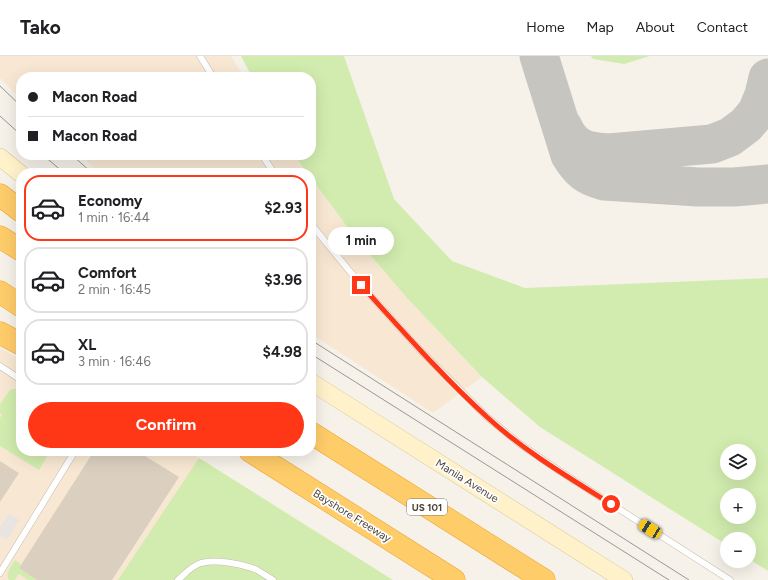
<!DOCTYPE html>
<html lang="en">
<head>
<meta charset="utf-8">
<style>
  body { margin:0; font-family:Figtree,sans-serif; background:#f6f6f6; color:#202124; height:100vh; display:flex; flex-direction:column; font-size:15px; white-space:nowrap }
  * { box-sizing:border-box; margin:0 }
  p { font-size:13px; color:#757577 }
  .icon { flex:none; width:22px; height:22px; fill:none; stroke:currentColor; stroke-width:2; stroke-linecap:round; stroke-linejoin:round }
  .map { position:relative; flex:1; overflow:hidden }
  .details { position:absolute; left:16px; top:112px; width:300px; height:288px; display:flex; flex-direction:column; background:#fff; border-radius:16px; box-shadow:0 4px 16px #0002 }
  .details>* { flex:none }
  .guide { position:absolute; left:16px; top:16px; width:300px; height:88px; border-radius:16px; box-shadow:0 4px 16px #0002; display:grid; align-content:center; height:88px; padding:0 12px; background:#fff }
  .buttons { position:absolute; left:720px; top:388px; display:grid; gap:8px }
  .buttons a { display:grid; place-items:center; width:36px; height:36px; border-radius:50%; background:#fff; box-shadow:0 4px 16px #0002; font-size:20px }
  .end { position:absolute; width:18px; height:18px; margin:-9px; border:5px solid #ff3716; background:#fff; box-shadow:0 0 0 2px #fff }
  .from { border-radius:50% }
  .bubble { position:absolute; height:28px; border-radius:14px; background:#fff; box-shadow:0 4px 16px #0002; font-size:13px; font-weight:700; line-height:28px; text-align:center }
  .car { position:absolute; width:12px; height:24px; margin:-12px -6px; border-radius:5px; box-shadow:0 0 3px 1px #0007; background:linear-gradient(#f5c518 24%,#345 0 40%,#f5c518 0 76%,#345 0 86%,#f5c518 0) }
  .guide b { display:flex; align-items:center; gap:14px; height:38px; font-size:15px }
  .guide b+b { border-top:1px solid #e0e0e0 }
  .guide i { width:10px; height:10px; background:#202124 }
  ul { padding:7px 0 0; list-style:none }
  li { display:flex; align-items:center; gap:12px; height:66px; margin:0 8px 6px; padding:0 4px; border:2px solid #e0e0e0; border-radius:16px }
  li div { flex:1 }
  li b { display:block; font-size:15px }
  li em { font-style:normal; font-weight:700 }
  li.selected { border-color:#ff3716 }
  li>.icon { width:36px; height:36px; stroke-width:1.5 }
  .cta { display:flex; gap:8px; margin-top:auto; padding:8px 12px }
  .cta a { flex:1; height:46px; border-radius:24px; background:#ff3716; color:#fff; font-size:16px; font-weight:700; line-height:46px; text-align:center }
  header { display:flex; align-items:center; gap:24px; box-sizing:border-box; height:56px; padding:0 20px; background:#fff; border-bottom:1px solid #e0e0e0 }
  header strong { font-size:19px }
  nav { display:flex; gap:22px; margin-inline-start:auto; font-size:14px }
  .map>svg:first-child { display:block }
  .commercial { fill:#f8e8d3 }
  .green { fill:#d2ecaf; fill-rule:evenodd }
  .parking { fill:#e7e4e1 }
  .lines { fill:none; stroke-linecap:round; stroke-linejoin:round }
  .taxiway { stroke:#c7c5c0; stroke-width:39 }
  .building { fill:#dbd0c0 }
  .lane-casing { stroke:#c5bcad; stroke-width:7 }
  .secondary-casing { stroke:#d9c696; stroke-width:18 }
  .highway-casing { stroke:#e9a32f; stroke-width:23 }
  .lane { stroke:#fff; stroke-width:6 }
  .secondary { stroke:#fff1c9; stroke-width:17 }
  .highway { stroke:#ffcc6a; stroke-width:22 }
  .tram { stroke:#989898; stroke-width:1 }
  .route { stroke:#ff3716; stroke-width:5 }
  .labels { text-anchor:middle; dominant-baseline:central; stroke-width:3.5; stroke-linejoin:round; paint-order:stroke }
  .shield { fill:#fff; stroke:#807b72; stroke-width:1 }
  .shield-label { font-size:10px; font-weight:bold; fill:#4a4236 }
  .street-label { font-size:11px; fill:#4a4236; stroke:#fff }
</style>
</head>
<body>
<header>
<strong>Tako</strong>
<nav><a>Home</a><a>Map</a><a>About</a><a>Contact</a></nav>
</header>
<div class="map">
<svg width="768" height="524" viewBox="0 0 768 524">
  <rect width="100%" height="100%" fill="#f6f2e9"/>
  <!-- commercial -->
  <path class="commercial" d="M0,0H231L244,21H21V43L0,22Z
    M80,99H294L307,117H100Z
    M311,122L354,180L407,242L482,321L433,357L311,278Z
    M0,292L21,304V395H186L199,402L121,524H0Z"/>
  <!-- green -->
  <path class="green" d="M241,0H344L394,143L452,205L525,232L768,222V515L749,503V483H727V489L540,371L482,321L407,242L354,180L311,122V117H307L294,99H311V21H252ZM727,395H749V417H727ZM727,439H749V461H727Z
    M591,0H650L624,8L593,3Z
    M14,333L21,334V395H50L39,414L0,390V362L2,358H0V348L10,334Z
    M199,402L393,524H118Z
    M15,504L21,508L19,512L37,524H28L19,518L15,524H9C5,517 11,510 15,504Z"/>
  <!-- parking -->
  <path class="parking" d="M9,457L19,464L7,484L0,479V471Z"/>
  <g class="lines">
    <!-- taxiway -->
    <path class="taxiway" d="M539,0L570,99C580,115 586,120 604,125L698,131H734L768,128
      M563,71C573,93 587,96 609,97L712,88L730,81L746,69L757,56L764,39L768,22"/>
  </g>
  <!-- building -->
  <path class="building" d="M94,395H137L179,421L112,524H37L19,512Z
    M0,405L19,417L0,446Z"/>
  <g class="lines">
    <!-- lane casing -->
    <g class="lane-casing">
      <path id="lane" d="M200,0L213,21
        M262,99L274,117
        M311,168L361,229L420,294L487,361L520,388L558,414L730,524
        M0,310L21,324
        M0,517L75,395
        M178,524C185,518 191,510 201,507C216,503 243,508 257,514C262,517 268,521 273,524"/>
    </g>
    <!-- secondary casing -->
    <g class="secondary-casing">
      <path id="secondary" d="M0,101L21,118
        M311,326L624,524"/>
    </g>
    <!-- highway casing -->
    <g class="highway-casing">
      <path id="highway" d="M0,139L21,155
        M0,181L21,194
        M0,236L21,250
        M0,277L21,288
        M311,377L544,524
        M250,395L454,524"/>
    </g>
    <!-- lane -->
    <use href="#lane" class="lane"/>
    <!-- secondary -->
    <use href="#secondary" class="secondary"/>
    <!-- highway -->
    <use href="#highway" class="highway"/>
    <!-- tram -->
    <path class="tram" d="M0,30L21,50
      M0,60L21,79
      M43,99L64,117
      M72,99L92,117
      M311,284L689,524
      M311,298L669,524"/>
  </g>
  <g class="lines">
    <!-- route -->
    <path class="route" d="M361,229C402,274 442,320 487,361C524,395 568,421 611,448"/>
  </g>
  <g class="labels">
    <!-- shield labels -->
    <rect class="shield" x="407" y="443" width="40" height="16" rx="3"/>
    <g class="shield-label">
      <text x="427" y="451">US 101</text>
    </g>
    <!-- street labels -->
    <g class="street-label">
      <text transform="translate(467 425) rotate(32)">Manila Avenue</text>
      <text transform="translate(352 460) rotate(32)">Bayshore Freeway</text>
    </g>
  </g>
</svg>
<div class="buttons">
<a><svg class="icon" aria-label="layers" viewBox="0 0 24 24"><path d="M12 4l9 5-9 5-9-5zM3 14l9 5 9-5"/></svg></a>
<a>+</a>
<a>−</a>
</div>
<i class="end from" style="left:611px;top:448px"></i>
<i class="end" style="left:361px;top:229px"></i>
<div class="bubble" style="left:328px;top:171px;width:66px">1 min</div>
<i class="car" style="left:650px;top:473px;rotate:302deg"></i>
<div class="guide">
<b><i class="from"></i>Macon Road</b>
<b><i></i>Macon Road</b>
</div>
<section class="details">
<ul>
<li class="selected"><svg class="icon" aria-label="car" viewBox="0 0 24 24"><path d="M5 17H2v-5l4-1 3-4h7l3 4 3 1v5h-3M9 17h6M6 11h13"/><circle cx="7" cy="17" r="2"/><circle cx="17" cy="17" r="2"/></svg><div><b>Economy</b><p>1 min · 16:44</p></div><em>$2.93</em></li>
<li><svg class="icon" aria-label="car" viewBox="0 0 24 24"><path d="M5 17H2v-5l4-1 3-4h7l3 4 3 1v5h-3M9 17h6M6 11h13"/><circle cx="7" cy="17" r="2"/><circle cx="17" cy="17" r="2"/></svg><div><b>Comfort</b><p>2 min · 16:45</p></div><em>$3.96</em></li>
<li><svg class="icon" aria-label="car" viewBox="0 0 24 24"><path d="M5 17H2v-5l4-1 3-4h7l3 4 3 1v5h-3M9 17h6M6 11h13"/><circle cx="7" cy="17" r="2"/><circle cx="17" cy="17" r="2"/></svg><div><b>XL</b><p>3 min · 16:46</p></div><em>$4.98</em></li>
</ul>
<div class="cta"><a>Confirm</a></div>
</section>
</div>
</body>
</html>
